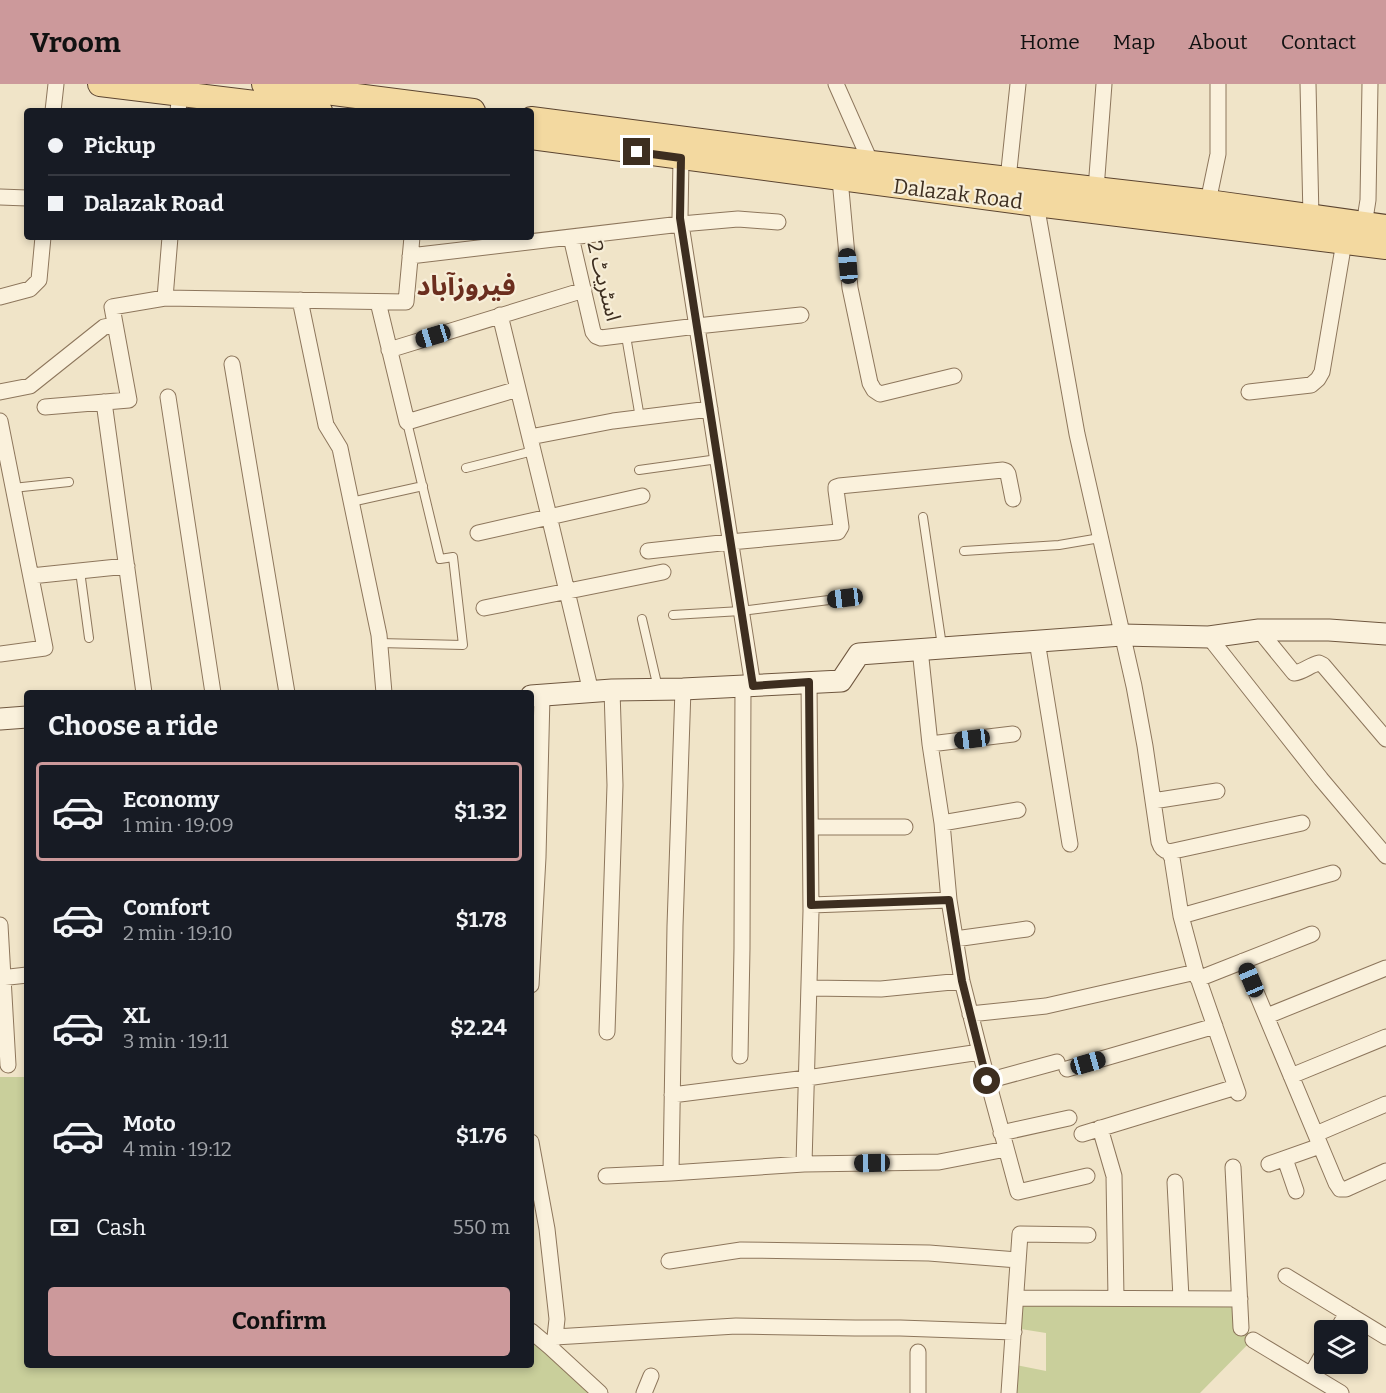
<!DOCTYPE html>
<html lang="en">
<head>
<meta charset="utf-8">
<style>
  body { margin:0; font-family:Bitter,"Noto Sans Arabic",serif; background:#242831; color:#f1f3f6; height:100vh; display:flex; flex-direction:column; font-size:22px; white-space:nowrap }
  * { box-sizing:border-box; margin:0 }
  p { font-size:20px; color:#9ea1a6 }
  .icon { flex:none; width:33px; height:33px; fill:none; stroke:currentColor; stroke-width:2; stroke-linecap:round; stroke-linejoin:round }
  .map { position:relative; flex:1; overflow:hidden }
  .side { position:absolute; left:24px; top:606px; width:510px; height:678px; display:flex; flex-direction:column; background:#171b24; border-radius:6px; box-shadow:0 3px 9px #0003 }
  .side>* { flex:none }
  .hud { position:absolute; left:24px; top:24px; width:510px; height:132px; border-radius:6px; box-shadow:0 3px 9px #0003; display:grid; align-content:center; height:132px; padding:0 24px; background:#171b24 }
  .buttons { position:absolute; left:1314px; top:1236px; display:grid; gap:12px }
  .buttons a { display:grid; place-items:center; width:54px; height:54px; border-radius:6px; background:#171b24; box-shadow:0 3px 9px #0003; font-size:30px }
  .end { position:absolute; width:27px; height:27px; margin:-14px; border:8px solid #3d2e20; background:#fff; box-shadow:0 0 0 3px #fff }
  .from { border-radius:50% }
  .car { position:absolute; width:18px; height:36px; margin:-18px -9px; border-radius:8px; box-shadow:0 0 4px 2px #0007; background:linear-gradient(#222 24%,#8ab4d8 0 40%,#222 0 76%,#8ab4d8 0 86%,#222 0) }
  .hud b { display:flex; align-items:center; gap:21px; height:57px; font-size:22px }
  .hud b+b { border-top:2px solid #363941 }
  .hud i { width:15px; height:15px; background:#f1f3f6 }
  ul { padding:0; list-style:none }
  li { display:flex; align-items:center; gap:18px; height:99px; margin:0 12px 9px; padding:0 12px; border:3px solid transparent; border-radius:6px }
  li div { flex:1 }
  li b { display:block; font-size:22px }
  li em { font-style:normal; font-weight:700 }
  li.on { border-color:#cc999b }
  li>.icon { width:54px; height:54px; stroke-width:1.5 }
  h2 { padding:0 24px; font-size:27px; line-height:72px }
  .pay { display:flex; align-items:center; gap:15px; height:66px; padding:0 24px; font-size:22px }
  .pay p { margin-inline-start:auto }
  .button { display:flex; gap:12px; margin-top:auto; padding:12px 24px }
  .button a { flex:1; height:69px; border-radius:6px; background:#cc999b; color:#111; font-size:24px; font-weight:700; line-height:69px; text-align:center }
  header { display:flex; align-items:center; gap:36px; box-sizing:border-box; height:84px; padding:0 30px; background:#cc999b; color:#111 }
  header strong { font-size:28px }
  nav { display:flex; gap:33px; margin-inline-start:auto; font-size:21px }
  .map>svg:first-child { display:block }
  .green { fill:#c9cf9b }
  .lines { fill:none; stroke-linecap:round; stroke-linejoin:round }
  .lane-casing { stroke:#8d765c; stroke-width:10 }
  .street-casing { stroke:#8d765c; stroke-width:17 }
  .secondary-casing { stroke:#6f573f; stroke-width:23 }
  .primary-casing { stroke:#5b4430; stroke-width:26 }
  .lane { stroke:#faf1dc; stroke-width:8 }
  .street { stroke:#faf1dc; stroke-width:15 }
  .secondary { stroke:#faf1dc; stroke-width:21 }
  .primary { stroke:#f3d9a0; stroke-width:24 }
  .route { stroke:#3d2e20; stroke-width:8 }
  .labels { text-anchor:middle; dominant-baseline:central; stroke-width:4.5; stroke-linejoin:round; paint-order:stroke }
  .street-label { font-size:21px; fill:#3d2e20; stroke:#f7eed8 }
  .district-label { font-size:27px; font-weight:bold; fill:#6b2e1e; stroke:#f7eed8 }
</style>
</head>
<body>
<header>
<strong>Vroom</strong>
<nav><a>Home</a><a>Map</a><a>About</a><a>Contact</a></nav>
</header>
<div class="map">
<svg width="1386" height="1309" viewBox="0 0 1386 1309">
  <rect width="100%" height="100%" fill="#f0e4c8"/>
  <!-- green -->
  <path class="green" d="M0,993H27V1281H531V1240L602,1309H0Z
    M1019,1213L1240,1215L1241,1244L1256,1252L1200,1309H1009L1011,1280L1046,1287V1249L1014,1244Z"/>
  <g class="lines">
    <!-- lane casing -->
    <g class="lane-casing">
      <path id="lane" d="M626,252L640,334
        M466,384L533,367
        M639,386L718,375
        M13,404L69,398
        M351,418L423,402
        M923,433L942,562
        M964,467L1059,461L1100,454
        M80,487L89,554
        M673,531L741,527L845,514
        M642,535L658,604
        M379,559L463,561L453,473L440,475L407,338"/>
    </g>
    <!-- street casing -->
    <g class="street-casing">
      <path id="street" d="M836,0L871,79
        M1308,0L1311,133
        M53,27L56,0
        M178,27L180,9
        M681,74L680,134L753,602
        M840,95L850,204L870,299L874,306L880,310L954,292
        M1008,95L1018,0
        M1096,105L1104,0
        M0,113L27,114
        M1208,118L1218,70V0
        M1036,120L1077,350L1134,602L1145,662L1159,758C1161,764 1163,766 1169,768L1172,774L1181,832L1196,888L1238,1009
        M1364,141L1368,116L1370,0
        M571,153L593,248L596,252L601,254L697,242L801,231
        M410,172L681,140L738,135L778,138
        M0,213L30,205L39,196L43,153
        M165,214L170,153
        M300,216L326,341L340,364L379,551L384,609
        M378,218L407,338L518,305
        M500,231L549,432L591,608
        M389,266L584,206
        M232,280L287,609
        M0,308L30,302L104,243L115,241
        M1249,308L1311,301L1318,295L1322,288L1344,158
        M168,313L213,609
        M104,318L144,609
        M45,323L129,316L112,223L165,214L406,218L412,153
        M0,337L45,564L0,570
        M530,353L613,337L710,325
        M478,449L642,412
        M648,467L730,458L838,448L841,443L836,406V403L839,402L1003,386L1006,387L1008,390L1013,415
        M31,492L127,482
        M484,524L663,488
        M1259,546L1294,589C1303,588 1310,581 1319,579L1323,581L1386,655
        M1209,553L1321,695L1386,772
        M1037,557L1070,760
        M920,565L930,660L942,739L949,816L962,897L980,968L1018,1108L1087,1092
        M930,660L1013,650
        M1153,717L1217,707
        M942,739L1018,726
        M811,743H905
        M1169,768L1302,739
        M811,821L949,816
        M1181,832L1333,789
        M0,841L8,981
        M955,855L1027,845
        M1243,877L1336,1099L1340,1105H1346L1386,1087
        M0,894L27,891
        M1198,895L1312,850
        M531,901L538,773L542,612
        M809,904L881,905L962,897
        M970,930L1046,922L1196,888
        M1267,932L1386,884
        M607,948L615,701L612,606
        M740,972L742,864L743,602
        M1067,985L1215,942
        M1291,992L1386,953
        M987,997L1057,978
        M672,1011L807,994L980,968
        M1100,1044L1114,1092L1116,1214
        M1001,1049L1069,1034
        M1082,1050L1236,1003
        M1316,1050L1386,1020
        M531,1058L547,1145L557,1235L555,1253L550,1263
        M1285,1075L1296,1107
        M804,1080L811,827L809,598
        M1269,1080L1320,1062
        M1233,1083L1241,1244
        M671,1089L675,842L683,605
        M606,1092L671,1089L804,1080L939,1078L1006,1065
        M1175,1098L1181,1214
        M669,1177L741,1166L929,1169L1018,1176
        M1286,1192L1386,1253
        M1016,1214L1240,1215
        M1337,1246L1347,1229
        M531,1247L550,1263L600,1309
        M555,1253L736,1242L855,1244H900L1014,1248
        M1253,1256L1341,1309
        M918,1268V1309
        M1311,1291L1324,1268
        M644,1309L651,1292
        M1009,1309L1020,1150L1088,1151"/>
    </g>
    <!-- secondary casing -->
    <g class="secondary-casing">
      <path id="secondary" d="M531,612L612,606L683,605L841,597L859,570L1122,551L1209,553L1259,546H1329L1386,550
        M0,635L27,633"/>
    </g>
    <!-- primary casing -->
    <g class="primary-casing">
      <path id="primary" d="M100,0L320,27
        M264,0L473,27
        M531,35L871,79L1208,118L1386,143
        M531,53L1036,120L1386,163"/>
    </g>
    <!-- lane -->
    <use href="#lane" class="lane"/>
    <!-- street -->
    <use href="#street" class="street"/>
    <!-- secondary -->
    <use href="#secondary" class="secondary"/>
    <!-- primary -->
    <use href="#primary" class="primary"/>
  </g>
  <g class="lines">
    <!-- route -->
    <path class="route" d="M637,68L681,74L680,134L753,602L809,598L811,821L949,816L962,897L987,997"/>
  </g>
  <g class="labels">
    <!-- street labels -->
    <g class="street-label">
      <text transform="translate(958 110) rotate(7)">Dalazak Road</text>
      <text transform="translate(604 197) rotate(76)">اسٹریٹ 2</text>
    </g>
    <!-- district labels -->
    <g class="district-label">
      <text x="466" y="202">فیروزآباد</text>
    </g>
  </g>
</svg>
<div class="buttons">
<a><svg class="icon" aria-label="layers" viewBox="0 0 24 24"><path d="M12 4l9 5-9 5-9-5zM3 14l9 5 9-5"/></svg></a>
</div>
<i class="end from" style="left:987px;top:997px"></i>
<i class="end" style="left:637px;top:68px"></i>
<i class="car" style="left:848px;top:182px;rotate:355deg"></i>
<i class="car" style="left:433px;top:252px;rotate:253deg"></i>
<i class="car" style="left:845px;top:514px;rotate:263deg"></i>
<i class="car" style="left:972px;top:655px;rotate:263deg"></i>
<i class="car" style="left:1251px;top:896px;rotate:337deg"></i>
<i class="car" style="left:1088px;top:979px;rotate:74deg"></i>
<i class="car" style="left:872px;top:1079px;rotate:269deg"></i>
<div class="hud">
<b><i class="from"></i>Pickup</b>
<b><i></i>Dalazak Road</b>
</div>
<section class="side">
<h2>Choose a ride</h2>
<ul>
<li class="on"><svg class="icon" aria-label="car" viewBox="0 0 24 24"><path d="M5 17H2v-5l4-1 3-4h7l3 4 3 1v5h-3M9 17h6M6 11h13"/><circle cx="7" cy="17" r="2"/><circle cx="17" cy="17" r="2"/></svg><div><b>Economy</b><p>1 min · 19:09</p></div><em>$1.32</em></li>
<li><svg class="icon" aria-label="car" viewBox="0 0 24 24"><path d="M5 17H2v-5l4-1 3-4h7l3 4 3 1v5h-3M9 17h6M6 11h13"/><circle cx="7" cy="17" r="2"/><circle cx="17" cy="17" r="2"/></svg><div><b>Comfort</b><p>2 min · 19:10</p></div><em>$1.78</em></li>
<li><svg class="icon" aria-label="car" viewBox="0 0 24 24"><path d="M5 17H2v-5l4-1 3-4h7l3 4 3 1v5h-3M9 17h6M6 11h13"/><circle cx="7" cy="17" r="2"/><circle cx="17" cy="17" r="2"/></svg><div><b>XL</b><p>3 min · 19:11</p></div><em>$2.24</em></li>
<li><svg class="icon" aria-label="car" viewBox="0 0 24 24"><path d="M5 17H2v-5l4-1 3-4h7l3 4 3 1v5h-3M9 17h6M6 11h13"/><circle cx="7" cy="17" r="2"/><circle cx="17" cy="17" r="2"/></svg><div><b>Moto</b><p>4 min · 19:12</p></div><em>$1.76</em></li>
</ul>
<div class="pay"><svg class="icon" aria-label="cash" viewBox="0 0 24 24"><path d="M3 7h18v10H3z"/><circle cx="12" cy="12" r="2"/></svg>Cash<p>550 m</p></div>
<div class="button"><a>Confirm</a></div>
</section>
</div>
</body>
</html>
